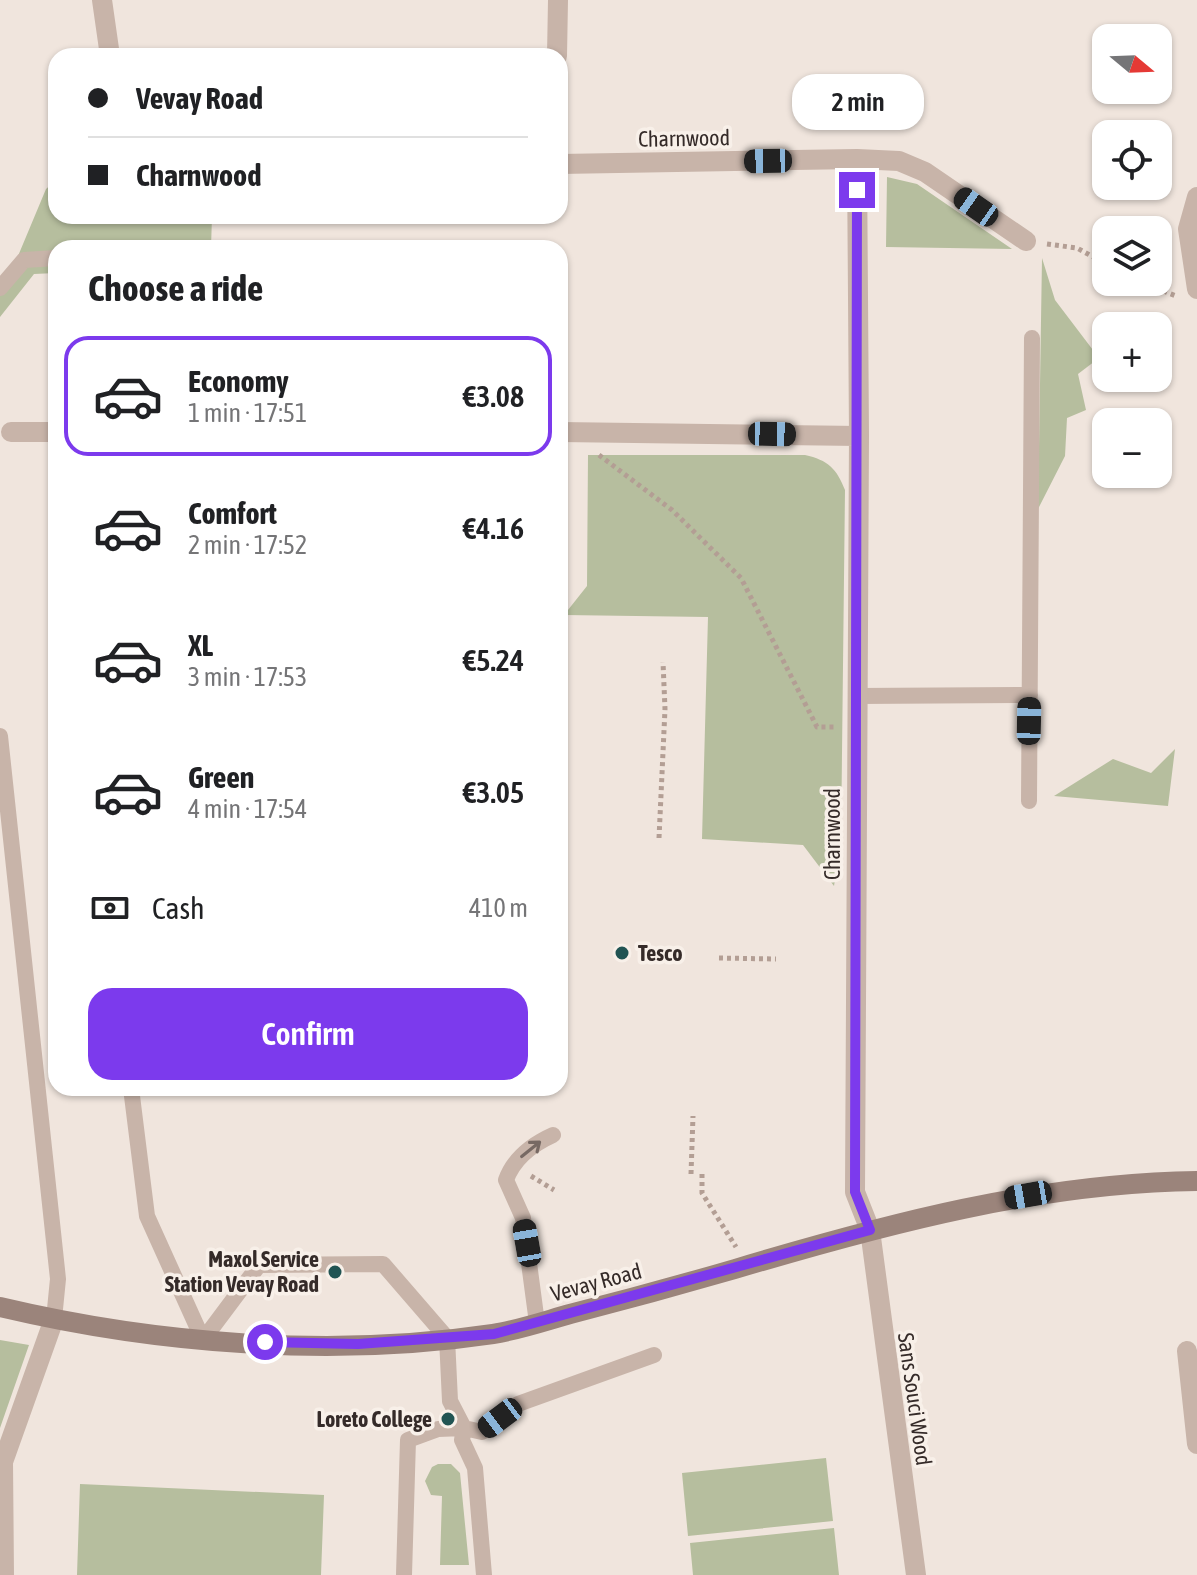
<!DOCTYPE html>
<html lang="en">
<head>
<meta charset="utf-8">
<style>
  body { margin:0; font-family:"Asap Condensed",sans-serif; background:#f6f6f6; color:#202124; height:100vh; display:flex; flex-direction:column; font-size:30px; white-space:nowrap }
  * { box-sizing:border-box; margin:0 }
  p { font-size:26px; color:#757577 }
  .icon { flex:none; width:44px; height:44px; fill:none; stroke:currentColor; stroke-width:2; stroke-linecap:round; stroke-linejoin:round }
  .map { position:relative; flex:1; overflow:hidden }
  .side { position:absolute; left:48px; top:240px; width:520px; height:856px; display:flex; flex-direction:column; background:#fff; border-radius:24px; box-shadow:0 2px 6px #0004 }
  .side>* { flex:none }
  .top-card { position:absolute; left:48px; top:48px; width:520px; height:176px; border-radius:24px; box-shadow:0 2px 6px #0004; display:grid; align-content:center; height:176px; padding:0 40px; background:#fff }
  .needle { width:52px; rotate:109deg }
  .fabs { position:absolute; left:1092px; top:24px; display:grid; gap:16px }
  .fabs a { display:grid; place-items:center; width:80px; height:80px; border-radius:16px; background:#fff; box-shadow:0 2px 6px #0004; font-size:40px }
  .end { position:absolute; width:36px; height:36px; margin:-18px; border:10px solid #7c3aed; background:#fff; box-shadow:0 0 0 4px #fff }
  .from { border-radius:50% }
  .bubble { position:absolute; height:56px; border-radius:24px; background:#fff; box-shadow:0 2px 6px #0004; font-size:26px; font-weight:600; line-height:56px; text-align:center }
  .car { position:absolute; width:24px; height:48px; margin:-24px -12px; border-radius:10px; box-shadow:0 0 6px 2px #0007; background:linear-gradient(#222 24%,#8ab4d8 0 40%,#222 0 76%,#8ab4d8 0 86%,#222 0) }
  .top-card b { display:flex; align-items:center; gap:28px; height:76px; font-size:30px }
  .top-card b+b { border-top:2px solid #e0e0e0 }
  .top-card i { width:20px; height:20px; background:#202124 }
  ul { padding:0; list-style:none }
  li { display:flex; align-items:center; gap:24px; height:120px; margin:0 16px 12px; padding:0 24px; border:4px solid transparent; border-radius:24px }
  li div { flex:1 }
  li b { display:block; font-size:30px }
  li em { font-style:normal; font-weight:600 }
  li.current { border-color:#7c3aed }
  li>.icon { width:72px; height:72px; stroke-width:1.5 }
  h2 { padding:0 40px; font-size:36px; line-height:96px }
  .pay { display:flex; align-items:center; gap:20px; height:88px; padding:0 40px; font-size:30px }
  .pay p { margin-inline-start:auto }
  .action { display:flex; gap:16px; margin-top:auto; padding:16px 40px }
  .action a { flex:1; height:92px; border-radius:24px; background:#7c3aed; color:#fff; font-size:32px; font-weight:600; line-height:92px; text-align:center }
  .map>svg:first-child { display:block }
  .green { fill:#b6be9e }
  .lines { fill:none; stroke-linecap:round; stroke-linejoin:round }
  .path { stroke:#b39e94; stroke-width:5; stroke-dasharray:4 4; stroke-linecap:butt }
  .lane { stroke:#c8b4a9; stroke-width:16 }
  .street { stroke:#c8b4a9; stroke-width:20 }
  .secondary { stroke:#9b847b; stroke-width:20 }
  .oneway { stroke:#776963 }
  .route { stroke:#7c3aed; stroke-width:10 }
  .poi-dot { fill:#215453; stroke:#f8f0e9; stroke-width:3 }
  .labels { text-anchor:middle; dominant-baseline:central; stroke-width:7; stroke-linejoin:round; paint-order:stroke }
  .street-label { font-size:22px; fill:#352b29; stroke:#f8f0e9 }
  .poi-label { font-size:22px; font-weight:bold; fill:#352b29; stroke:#f8f0e9; text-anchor:end }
</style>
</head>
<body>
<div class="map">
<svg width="1197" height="1575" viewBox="0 0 1197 1575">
  <rect width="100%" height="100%" fill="#f0e5dd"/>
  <!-- green -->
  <path class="green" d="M887,177L917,184L1012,249L886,247Z
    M56,180V216H212L211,248H56V273L34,274L0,317V278L18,256L46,189Z
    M1042,258L1055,300L1099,358L1078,374L1086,410L1067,418L1065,456L1038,509Z
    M588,455H805C828,460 837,469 845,490L841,842L834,886L803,845L702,839L708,617L564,615L587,586Z
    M1175,749L1168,806L1054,796L1113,759L1151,773Z
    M0,1340L29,1345L0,1428Z
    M826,1458L833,1521L688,1536L682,1473Z
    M438,1464H451L460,1473L469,1565H440L442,1496L431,1495L425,1481L432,1467Z
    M80,1484L324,1495L321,1575H77Z
    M834,1528L839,1575H693L690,1543Z"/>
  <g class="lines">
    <!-- path -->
    <path class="path" d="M1047,244L1077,248L1106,264
      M1141,282L1176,296
      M599,455L672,510L741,578L817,727H836
      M659,838L665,709L663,662
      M719,958L776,959
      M691,1174L693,1116
      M702,1174V1193L736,1247
      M531,1176L554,1190"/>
    <!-- lane -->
    <path class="lane" d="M0,288L24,260L56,258
      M857,696L1030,695
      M0,736L58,1279L54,1319
      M1029,801L1032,338
      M131,1088L147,1216L203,1340L259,1265L383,1264L447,1338L450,1401L464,1428L482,1432L518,1404L654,1355
      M537,1323L523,1218L506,1180C514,1158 533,1144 553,1135
      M404,1575L408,1440L438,1429L464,1428L462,1440L475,1468L484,1575"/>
    <!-- street -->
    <path class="street" d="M102,0L110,56
      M557,56L558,0
      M857,159L899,161L925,172L1026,241
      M560,164L857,159L859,436
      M1197,197L1188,229L1197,289
      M11,432H56
      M560,432L859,436L855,1192L870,1230L916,1575
      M1187,1351L1197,1444
      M4,1575L3,1462L54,1319"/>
    <!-- secondary -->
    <path class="secondary" d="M0,1307C156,1344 333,1358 493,1334C519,1330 545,1321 570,1314C625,1300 680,1285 735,1269C886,1224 1039,1183 1197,1181"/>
  </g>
  <!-- one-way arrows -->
  <defs><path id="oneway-shaft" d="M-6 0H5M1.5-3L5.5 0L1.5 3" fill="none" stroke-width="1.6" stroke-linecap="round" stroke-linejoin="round" transform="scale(2)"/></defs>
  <use class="oneway" href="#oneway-shaft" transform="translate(531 1149) rotate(-39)"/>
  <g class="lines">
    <!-- route -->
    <path class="route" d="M265,1342L358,1344L494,1334L870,1230L855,1192L857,190"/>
  </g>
  <!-- markers -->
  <g class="poi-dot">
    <circle cx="622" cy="953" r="8"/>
    <circle cx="335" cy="1272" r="8"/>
    <circle cx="448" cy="1419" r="8"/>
  </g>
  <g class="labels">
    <!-- street labels -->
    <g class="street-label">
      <text transform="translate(684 138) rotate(-1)">Charnwood</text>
      <text transform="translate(832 834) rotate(-90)">Charnwood</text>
      <text transform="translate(596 1282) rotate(-15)">Vevay Road</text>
      <text transform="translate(915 1399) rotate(82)">Sans Souci Wood</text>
    </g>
    <!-- poi labels -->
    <g class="poi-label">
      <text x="638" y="953" text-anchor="start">Tesco</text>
      <text x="319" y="1259">Maxol Service<tspan x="319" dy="25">Station Vevay Road</tspan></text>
      <text x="432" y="1419">Loreto College</text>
    </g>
  </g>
</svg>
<div class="fabs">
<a><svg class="needle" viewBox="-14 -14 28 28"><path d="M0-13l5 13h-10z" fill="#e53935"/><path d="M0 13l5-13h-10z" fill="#757577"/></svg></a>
<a><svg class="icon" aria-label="locate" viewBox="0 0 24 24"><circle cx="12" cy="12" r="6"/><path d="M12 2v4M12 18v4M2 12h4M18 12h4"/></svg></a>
<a><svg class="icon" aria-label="layers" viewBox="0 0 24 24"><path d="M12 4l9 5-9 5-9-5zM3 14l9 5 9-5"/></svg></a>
<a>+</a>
<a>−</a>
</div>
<i class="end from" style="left:265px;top:1342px"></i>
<i class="end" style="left:857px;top:190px"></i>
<div class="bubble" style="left:792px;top:74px;width:132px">2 min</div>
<i class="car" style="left:768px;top:161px;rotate:269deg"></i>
<i class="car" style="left:976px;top:207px;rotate:305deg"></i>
<i class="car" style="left:772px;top:434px;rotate:91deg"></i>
<i class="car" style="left:1029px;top:721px;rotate:1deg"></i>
<i class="car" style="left:1028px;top:1195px;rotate:260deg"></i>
<i class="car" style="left:527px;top:1243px;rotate:350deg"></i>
<i class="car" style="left:500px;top:1418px;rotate:233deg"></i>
<div class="top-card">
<b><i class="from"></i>Vevay Road</b>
<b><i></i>Charnwood</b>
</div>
<section class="side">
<h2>Choose a ride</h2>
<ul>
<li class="current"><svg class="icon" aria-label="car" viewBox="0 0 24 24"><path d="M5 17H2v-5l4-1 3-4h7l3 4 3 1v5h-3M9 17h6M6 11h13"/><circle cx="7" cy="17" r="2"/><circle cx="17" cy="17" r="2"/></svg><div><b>Economy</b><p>1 min · 17:51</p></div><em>€3.08</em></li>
<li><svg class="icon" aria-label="car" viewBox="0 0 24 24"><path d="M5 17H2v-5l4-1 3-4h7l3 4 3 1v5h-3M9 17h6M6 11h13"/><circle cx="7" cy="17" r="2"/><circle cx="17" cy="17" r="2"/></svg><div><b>Comfort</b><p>2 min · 17:52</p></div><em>€4.16</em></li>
<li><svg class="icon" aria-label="car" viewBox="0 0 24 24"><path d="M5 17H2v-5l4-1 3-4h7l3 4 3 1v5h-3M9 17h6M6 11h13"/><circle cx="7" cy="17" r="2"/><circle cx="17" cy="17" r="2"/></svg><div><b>XL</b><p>3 min · 17:53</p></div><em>€5.24</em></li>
<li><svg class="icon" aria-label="car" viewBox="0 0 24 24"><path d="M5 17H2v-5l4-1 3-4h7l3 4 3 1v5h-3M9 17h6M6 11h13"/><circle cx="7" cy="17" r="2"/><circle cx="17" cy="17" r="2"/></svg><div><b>Green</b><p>4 min · 17:54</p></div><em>€3.05</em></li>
</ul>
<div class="pay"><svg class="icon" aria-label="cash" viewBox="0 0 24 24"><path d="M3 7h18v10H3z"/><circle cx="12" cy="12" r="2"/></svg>Cash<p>410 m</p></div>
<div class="action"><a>Confirm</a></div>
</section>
</div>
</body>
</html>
